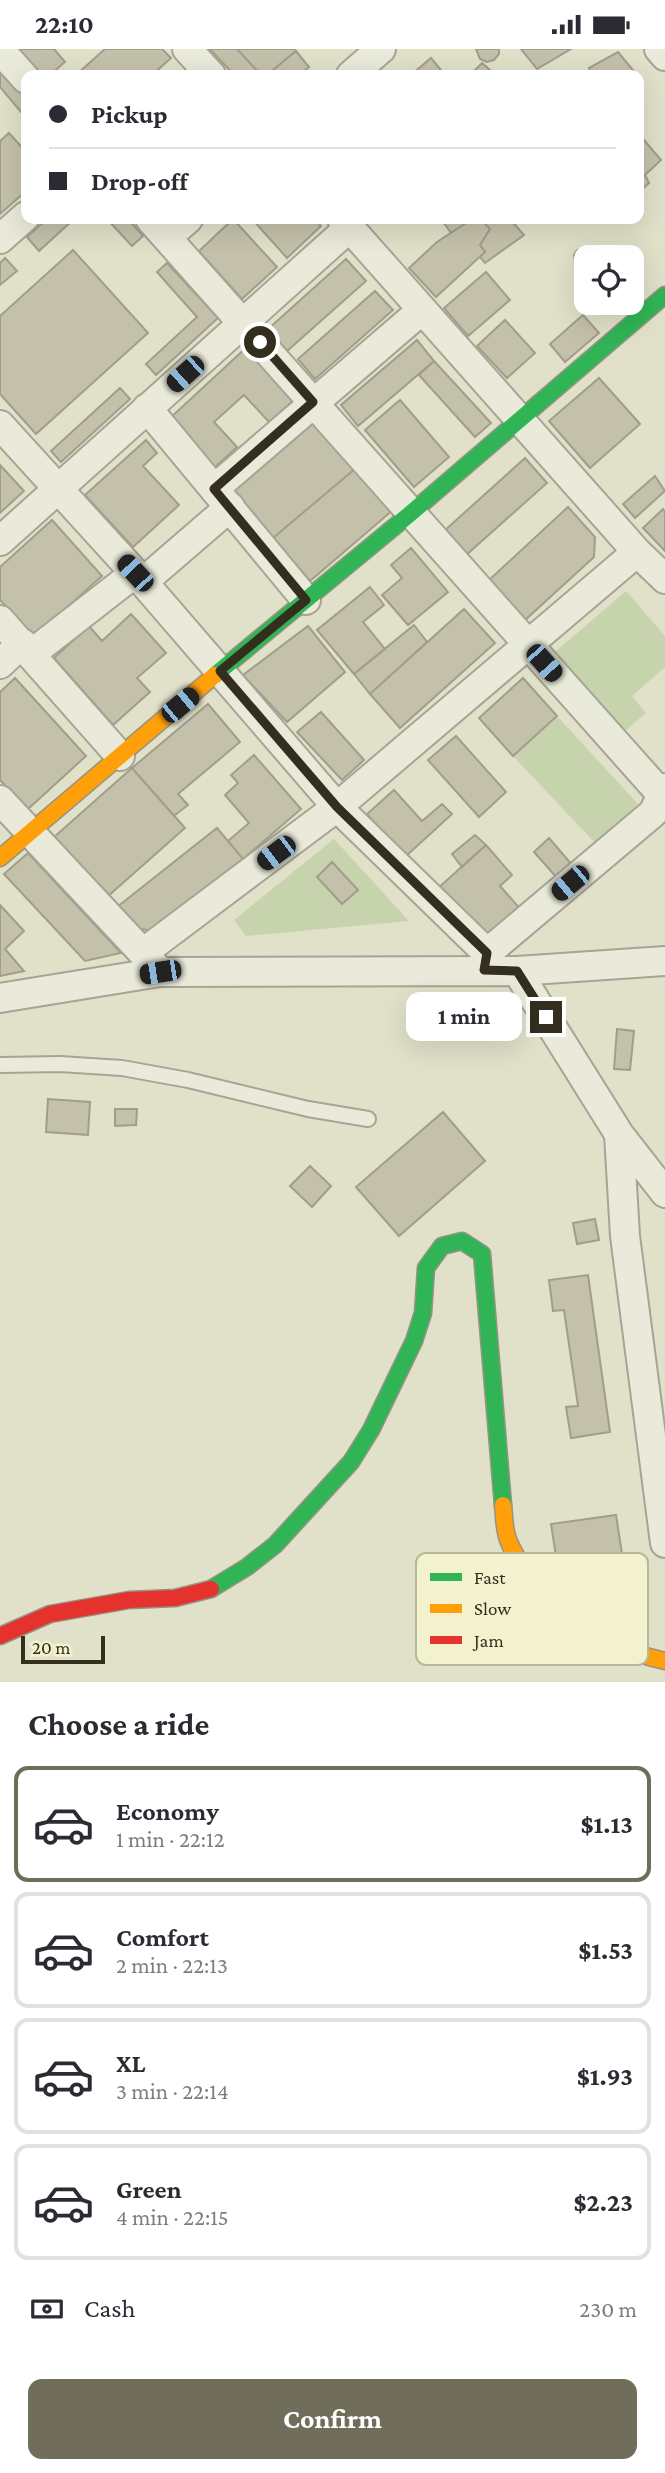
<!DOCTYPE html>
<html lang="en">
<head>
<meta charset="utf-8">
<style>
  body { margin:0; font-family:"Crimson Pro",serif; background:#f7f7f7; color:#2b2b33; height:100vh; display:flex; flex-direction:column; font-size:26px; white-space:nowrap }
  * { box-sizing:border-box; margin:0 }
  p { font-size:23px; color:#7c7c81 }
  .icon { flex:none; width:38px; height:38px; fill:none; stroke:currentColor; stroke-width:2; stroke-linecap:round; stroke-linejoin:round }
  .map { position:relative; height:1633px; overflow:hidden }
  .details { display:flex; flex-direction:column; background:#fff; flex:1 }
  .details>* { flex:none }
  .guide { position:absolute; left:21px; top:21px; width:623px; height:154px; border-radius:14px; box-shadow:0 7px 28px #0002; display:grid; align-content:center; height:154px; padding:0 28px; background:#fff }
  .tools { position:absolute; left:574px; top:196px; display:grid; gap:14px }
  .tools a { display:grid; place-items:center; width:70px; height:70px; border-radius:14px; background:#fff; box-shadow:0 7px 28px #0002; font-size:35px }
  .scale { position:absolute; left:21px; bottom:18px; width:84px; box-sizing:border-box; padding-left:7px; border:4px solid #332e1d; border-top:0; font-size:19px; line-height:24px; white-space:nowrap; color:#332e1d; -webkit-text-stroke:5px #f2f2cf; paint-order:stroke }
  .end { position:absolute; width:32px; height:32px; margin:-16px; border:9px solid #332e1d; background:#fff; box-shadow:0 0 0 4px #fff }
  .from { border-radius:50% }
  .bubble { position:absolute; height:49px; border-radius:14px; background:#fff; box-shadow:0 7px 28px #0002; font-size:23px; font-weight:700; line-height:49px; text-align:center }
  .car { position:absolute; width:21px; height:42px; margin:-21px -10px; border-radius:9px; box-shadow:0 0 5px 2px #0007; background:linear-gradient(#222 24%,#8ab4d8 0 40%,#222 0 76%,#8ab4d8 0 86%,#222 0) }
  .guide b { display:flex; align-items:center; gap:24px; height:66px; font-size:26px }
  .guide b+b { border-top:2px solid #e1e1e2 }
  .guide i { width:18px; height:18px; background:#2b2b33 }
  ul { padding:0; list-style:none }
  li { display:flex; align-items:center; gap:21px; height:116px; margin:0 14px 10px; padding:0 14px; border:4px solid #e1e1e2; border-radius:14px }
  li div { flex:1 }
  li b { display:block; font-size:26px }
  li em { font-style:normal; font-weight:700 }
  li.selected { border-color:#706d5a }
  li>.icon { width:63px; height:63px; stroke-width:1.5 }
  h2 { padding:0 28px; font-size:32px; line-height:84px }
  .pay { display:flex; align-items:center; gap:18px; height:77px; padding:0 28px; font-size:26px }
  .pay p { margin-inline-start:auto }
  .action { display:flex; gap:14px; margin-top:auto; padding:14px 28px }
  .action a { flex:1; height:80px; border-radius:14px; background:#706d5a; color:#fff; font-size:28px; font-weight:700; line-height:80px; text-align:center }
  .status { display:flex; justify-content:space-between; align-items:center; height:49px; padding:0 35px; background:#fff; direction:ltr }
  .status svg { height:19px; fill:currentColor }
  .map>svg:first-child { display:block }
  .green { fill:#c7d3ad }
  .building { fill:#c4c1ab; stroke:#a19d8a; stroke-width:2 }
  .lines { fill:none; stroke-linecap:round; stroke-linejoin:round }
  .lane-casing { stroke:#a6a494; stroke-width:18 }
  .street-casing { stroke:#a6a494; stroke-width:32 }
  .fast-casing { stroke:#959484; stroke-width:19 }
  .slow-casing { stroke:#959484; stroke-width:19 }
  .jam-casing { stroke:#959484; stroke-width:19 }
  .lane { stroke:#eaeadb; stroke-width:14 }
  .street { stroke:#eaeadb; stroke-width:28 }
  .fast { stroke:#30b455; stroke-width:16 }
  .slow { stroke:#ff9f0a; stroke-width:16 }
  .jam { stroke:#e5322d; stroke-width:16 }
  .route { stroke:#332e1d; stroke-width:9 }
  .key { fill:#f2f2cf; stroke:#b9b79a; stroke-width:2 }
  .key-label { font-size:19px; fill:#332e1d }
</style>
</head>
<body>
<div class="status"><b>22:10</b><svg viewBox="0 0 49 12"><path d="M0 12V9h3v3zM5 12V6h3v6zM10 12V3h3v9zM15 12V0h3v12zM26 1h20v11H26zM47 4h2v5h-2z"/></svg></div>
<div class="map">
<svg width="665" height="1633" viewBox="0 0 665 1633">
  <rect width="100%" height="100%" fill="#e1e1ca"/>
  <!-- green -->
  <path class="green" d="M626,542L665,587V618L632,647L646,664L624,683L555,603Z
    M557,667L638,755L596,795L513,707Z
    M334,790L409,872L246,887L234,871Z"/>
  <!-- building -->
  <path class="building" d="M19,0H54L65,13L50,26H42Z
    M105,0H162L171,9L152,26H76Z
    M210,0H237L261,26H234Z
    M237,0H294L296,2L267,26H261Z
    M476,0H499V5L494,11L487,13L480,10Z
    M521,0H571L537,20Z
    M296,2L309,18L299,26H267Z
    M618,3L637,26H592L589,19Z
    M431,9L445,26H411Z
    M482,14L496,26H470Z
    M0,18L26,48V69L0,38Z
    M9,84L26,103V142L0,165V92Z
    M644,91L661,111L645,126L649,134L639,143V96Z
    M47,170H74L39,202L27,188Z
    M107,170H128L143,187L132,197Z
    M233,170L277,218L242,250L199,202Z
    M252,170H314L321,177L287,209Z
    M441,170H472L451,184Z
    M472,170H481L490,180L480,196L485,203L436,248L409,219L437,193Z
    M481,170H510L524,186L485,214L480,208L485,203L480,196L490,180Z
    M583,199L589,201L593,208H586V217L582,218L575,213L574,206L577,201Z
    M73,201L148,284L36,385L0,345V267Z
    M5,209L17,222L0,236V214Z
    M346,210L366,232L287,302L268,280Z
    M167,214L218,269L156,326L146,315L197,268L157,223Z
    M486,223L510,251L468,287L444,259Z
    M375,242L393,261L315,330L298,310Z
    M583,266L599,284L565,313L550,295Z
    M505,271L535,304L507,329L477,297Z
    M417,291L434,312L358,377L341,356Z
    M248,297L295,350L269,373L244,346L214,373L237,398L214,419L169,370Z
    M434,312L491,374L475,388L419,326Z
    M599,329L640,375L590,419L549,372Z
    M120,339L130,350L61,413L51,402Z
    M400,351L449,408L414,438L365,381Z
    M312,370L356,419L273,489L231,440Z
    M146,391L157,404L143,417L179,456L133,498L85,446Z
    M525,409L547,434L465,507L443,483Z
    M0,416L24,442L0,464Z
    M356,419L393,461L310,532L273,489Z
    M655,427L665,442L635,469L623,455Z
    M568,458L595,488L594,508L524,572L488,532Z
    M663,460L665,463V502L643,479Z
    M52,471L102,527L34,588L0,551V518Z
    M411,499L448,543L408,576L382,546L402,529L391,516Z
    M370,538L384,556L363,573L385,600L354,625L317,581Z
    M464,560L495,594L400,679L370,645Z
    M131,565L166,604L137,629L150,643L113,676L54,609L89,577L102,592Z
    M414,576L427,593L370,645L354,625Z
    M308,577L345,623L287,673L243,626Z
    M15,629L86,707L27,761L0,731V643Z
    M523,629L557,667L513,707L479,669Z
    M208,655L240,693L178,745L188,756L174,767L132,719Z
    M321,663L364,711L342,731L297,683Z
    M456,687L506,743L479,768L428,711Z
    M254,706L301,760L243,810L228,792L249,774L225,746L238,734L231,726Z
    M132,719L185,779L107,848L53,789Z
    M394,741L422,772L442,755L452,765L405,808L367,765Z
    M217,779L243,810L152,882L137,879L117,858Z
    M475,786L486,796L462,818L452,805Z
    M549,789L573,817L558,830L534,803Z
    M486,796L512,826L500,837L522,862L486,895L437,840Z
    M28,804L121,904L85,912L4,825Z
    M332,813L358,841L342,855L317,828Z
    M0,856L24,882L5,900L24,922L0,927Z
    M617,980L634,982L630,1021L614,1020Z
    M48,1050L90,1053L88,1086L46,1083Z
    M115,1060H137L136,1076L115,1077Z
    M443,1063L485,1112L399,1187L356,1138Z
    M310,1117L331,1137L312,1158L290,1137Z
    M595,1170L599,1191L577,1195L573,1174Z
    M588,1226L610,1383L571,1389L566,1358L578,1357L564,1261L553,1262L549,1231Z
    M616,1466L625,1524L560,1533L551,1475Z"/>
  <g class="lines">
    <!-- lane casing -->
    <g class="lane-casing">
      <path id="lane" d="M0,1016L60,1015L122,1019L188,1031L308,1060L368,1070"/>
    </g>
    <!-- street casing -->
    <g class="street-casing">
      <path id="street" d="M187,0L211,26
        M659,0L665,7
        M0,1L26,30
        M351,26L381,0
        M150,170L662,746
        M342,170L637,503L665,530
        M167,188L188,170
        M0,190L26,167
        M147,359L306,551
        M0,376L143,533L337,758L487,904
        M214,440L422,261
        M0,492L350,178
        M143,533L230,458
        M0,571L120,707
        M31,605L135,524
        M0,615L22,594
        M0,751L156,918
        M144,903L337,758L637,503
        M484,921L487,904L653,764L665,739
        M517,922L619,1085L665,1144
        M0,949L160,923L517,922L665,912
        M619,1085L625,1187L665,1494"/>
    </g>
    <!-- fast casing -->
    <g class="fast-casing">
      <path id="fast" d="M215,626L411,464L665,246
        M211,1540L247,1518L275,1496L351,1413L371,1381L414,1292L423,1264L426,1219L442,1197L462,1192L482,1205L503,1456"/>
    </g>
    <!-- slow casing -->
    <g class="slow-casing">
      <path id="slow" d="M0,809L215,626
        M503,1456C504,1465 504,1474 506,1483C508,1496 518,1510 525,1521C557,1576 605,1598 665,1612"/>
    </g>
    <!-- jam casing -->
    <g class="jam-casing">
      <path id="jam" d="M0,1587L50,1565L129,1551L175,1549L211,1540"/>
    </g>
    <!-- lane -->
    <use href="#lane" class="lane"/>
    <!-- street -->
    <use href="#street" class="street"/>
    <!-- fast -->
    <use href="#fast" class="fast"/>
    <!-- slow -->
    <use href="#slow" class="slow"/>
    <!-- jam -->
    <use href="#jam" class="jam"/>
  </g>
  <g class="lines">
    <!-- route -->
    <path class="route" d="M260,293L313,353L214,440L306,551L220,622L337,758L487,904L484,921L517,922L546,968"/>
  </g>
  <!-- legend -->
  <rect x="416" y="1504" width="232" height="112" rx="10" class="key"/>
  <rect x="430" y="1524" width="32" height="8" fill="#30b455"/>
  <rect x="430" y="1555" width="32" height="9" fill="#ff9f0a"/>
  <rect x="430" y="1587" width="32" height="8" fill="#e5322d"/>
  <g class="key-label">
    <text x="474" y="1535">Fast</text>
    <text x="474" y="1566">Slow</text>
    <text x="474" y="1598">Jam</text>
  </g>
</svg>
<div class="tools">
<a><svg class="icon" aria-label="locate" viewBox="0 0 24 24"><circle cx="12" cy="12" r="6"/><path d="M12 2v4M12 18v4M2 12h4M18 12h4"/></svg></a>
</div>
<div class="scale">20 m</div>
<i class="end from" style="left:260px;top:293px"></i>
<i class="end" style="left:546px;top:968px"></i>
<div class="bubble" style="left:406px;top:943px;width:116px">1 min</div>
<i class="car" style="left:185px;top:325px;rotate:228deg"></i>
<i class="car" style="left:135px;top:524px;rotate:317deg"></i>
<i class="car" style="left:544px;top:614px;rotate:138deg"></i>
<i class="car" style="left:180px;top:656px;rotate:50deg"></i>
<i class="car" style="left:276px;top:804px;rotate:233deg"></i>
<i class="car" style="left:570px;top:834px;rotate:230deg"></i>
<i class="car" style="left:160px;top:923px;rotate:261deg"></i>
<div class="guide">
<b><i class="from"></i>Pickup</b>
<b><i></i>Drop-off</b>
</div>
</div>
<section class="details">
<h2>Choose a ride</h2>
<ul>
<li class="selected"><svg class="icon" aria-label="car" viewBox="0 0 24 24"><path d="M5 17H2v-5l4-1 3-4h7l3 4 3 1v5h-3M9 17h6M6 11h13"/><circle cx="7" cy="17" r="2"/><circle cx="17" cy="17" r="2"/></svg><div><b>Economy</b><p>1 min · 22:12</p></div><em>$1.13</em></li>
<li><svg class="icon" aria-label="car" viewBox="0 0 24 24"><path d="M5 17H2v-5l4-1 3-4h7l3 4 3 1v5h-3M9 17h6M6 11h13"/><circle cx="7" cy="17" r="2"/><circle cx="17" cy="17" r="2"/></svg><div><b>Comfort</b><p>2 min · 22:13</p></div><em>$1.53</em></li>
<li><svg class="icon" aria-label="car" viewBox="0 0 24 24"><path d="M5 17H2v-5l4-1 3-4h7l3 4 3 1v5h-3M9 17h6M6 11h13"/><circle cx="7" cy="17" r="2"/><circle cx="17" cy="17" r="2"/></svg><div><b>XL</b><p>3 min · 22:14</p></div><em>$1.93</em></li>
<li><svg class="icon" aria-label="car" viewBox="0 0 24 24"><path d="M5 17H2v-5l4-1 3-4h7l3 4 3 1v5h-3M9 17h6M6 11h13"/><circle cx="7" cy="17" r="2"/><circle cx="17" cy="17" r="2"/></svg><div><b>Green</b><p>4 min · 22:15</p></div><em>$2.23</em></li>
</ul>
<div class="pay"><svg class="icon" aria-label="cash" viewBox="0 0 24 24"><path d="M3 7h18v10H3z"/><circle cx="12" cy="12" r="2"/></svg>Cash<p>230 m</p></div>
<div class="action"><a>Confirm</a></div>
</section>
</body>
</html>
